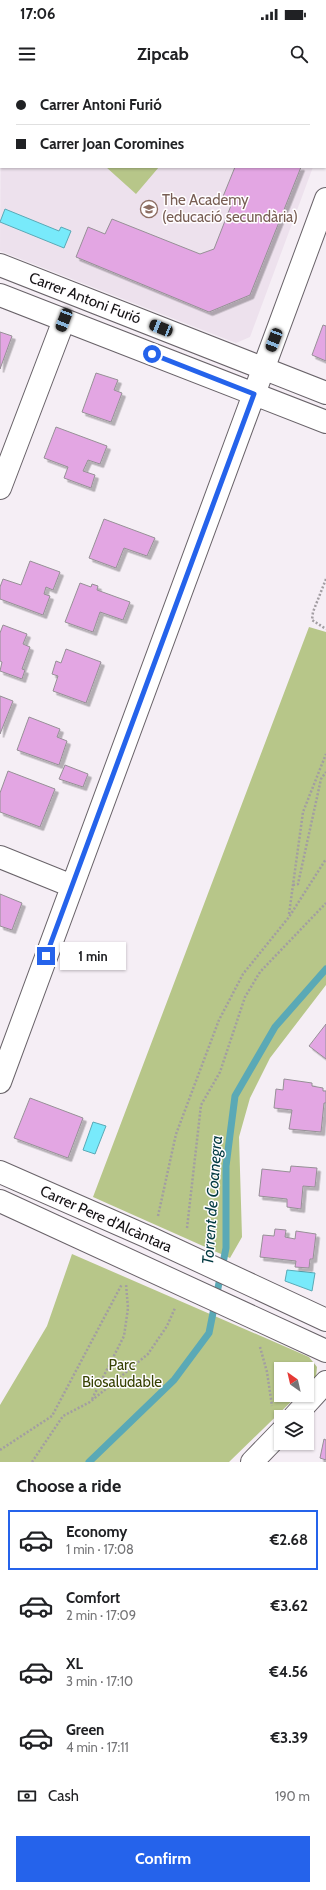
<!DOCTYPE html>
<html lang="en">
<head>
<meta charset="utf-8">
<style>
  body { margin:0; font-family:Cabin,sans-serif; background:#f2f2f2; color:#202124; height:100vh; display:flex; flex-direction:column; font-size:15px; white-space:nowrap }
  * { box-sizing:border-box; margin:0 }
  p { font-size:13px; color:#757577 }
  .icon { flex:none; width:22px; height:22px; fill:none; stroke:currentColor; stroke-width:2; stroke-linecap:round; stroke-linejoin:round }
  .map { position:relative; height:1382px; overflow:hidden }
  .panel { display:flex; flex-direction:column; background:#fff; flex:1 }
  .panel>* { flex:none }
  .hud { position:absolute; left:0px; top:0px; width:326px; height:88px; box-shadow:0 1px 3px #0004; display:grid; align-content:center; height:88px; padding:0 16px; background:#fff }
  .needle { width:26px; rotate:326deg }
  .fabs { position:absolute; left:274px; top:1282px; display:grid; gap:8px }
  .fabs a { display:grid; place-items:center; width:40px; height:40px; border-radius:0px; background:#fff; box-shadow:0 1px 3px #0004; font-size:20px }
  .end { position:absolute; width:18px; height:18px; margin:-9px; border:5px solid #2563eb; background:#fff; box-shadow:0 0 0 2px #fff }
  .from { border-radius:50% }
  .bubble { position:absolute; height:28px; border-radius:0px; background:#fff; box-shadow:0 1px 3px #0004; font-size:13px; font-weight:700; line-height:28px; text-align:center }
  .car { position:absolute; width:12px; height:24px; margin:-12px -6px; border-radius:5px; box-shadow:0 0 3px 1px #0007; background:linear-gradient(#222 24%,#8ab4d8 0 40%,#222 0 76%,#8ab4d8 0 86%,#222 0) }
  .hud b { display:flex; align-items:center; gap:14px; height:38px; font-size:15px }
  .hud b+b { border-top:1px solid #e0e0e0 }
  .hud i { width:10px; height:10px; background:#202124 }
  ul { padding:0; list-style:none }
  li { display:flex; align-items:center; gap:12px; height:60px; margin:0 8px 6px; padding:0 8px; border:2px solid transparent; border-radius:0px }
  li div { flex:1 }
  li b { display:block; font-size:15px }
  li em { font-style:normal; font-weight:700 }
  li.active { border-color:#2563eb }
  li>.icon { width:36px; height:36px; stroke-width:1.5 }
  h2 { padding:0 16px; font-size:18px; line-height:48px }
  .pay { display:flex; align-items:center; gap:10px; height:44px; padding:0 16px; font-size:15px }
  .pay p { margin-inline-start:auto }
  .cta { display:flex; gap:8px; margin-top:auto; padding:8px 16px }
  .cta a { flex:1; height:46px; border-radius:0px; background:#2563eb; color:#fff; font-size:16px; font-weight:700; line-height:46px; text-align:center }
  .status { display:flex; justify-content:space-between; align-items:center; height:28px; padding:0 20px; background:#fff; direction:ltr }
  .status svg { height:11px; fill:currentColor }
  header { display:flex; justify-content:space-between; align-items:center; height:52px; padding:0 16px; background:#fff; font-size:18px; font-weight:700 }
  .map>svg:first-child { display:block }
  .built { fill:#ede1ed }
  .green { fill:#b7c689 }
  .water { fill:#78eafb; stroke:#5aa9b6 }
  .lines { fill:none; stroke-linecap:round; stroke-linejoin:round }
  .stream { stroke:#5aa9b6; stroke-width:7 }
  .building { fill:#e3a6e3; stroke:#969096; filter:url(#shadow) }
  .minor-casing { stroke:#696369; stroke-width:24 }
  .path { stroke:#a29da2; stroke-width:2.5; stroke-dasharray:2 2; stroke-linecap:butt }
  .minor { stroke:#fff; stroke-width:22 }
  .route { stroke:#2563eb; stroke-width:5 }
  .labels { text-anchor:middle; dominant-baseline:central; stroke-width:3; stroke-linejoin:round; paint-order:stroke }
  .education-label { font-size:15px; fill:#785e54; stroke:#fffdff; text-anchor:start }
  .street-label { font-size:15px; fill:#141214; stroke:#fffdff }
  .park-label { font-size:15px; fill:#374203; stroke:#fffdff }
  .water-label { font-size:16px; font-style:italic; fill:#003940; stroke:#fffdff }
</style>
</head>
<body>
<div class="status"><b>17:06</b><svg viewBox="0 0 49 12"><path d="M0 12V9h3v3zM5 12V6h3v6zM10 12V3h3v9zM15 12V0h3v12zM26 1h20v11H26zM47 4h2v5h-2z"/></svg></div>
<header><svg class="icon" aria-label="menu" viewBox="0 0 24 24"><path d="M4 6h16M4 12h16M4 18h16"/></svg>Zipcab<svg class="icon" aria-label="search" viewBox="0 0 24 24"><circle cx="10" cy="10" r="6"/><path d="M15 15l6 6"/></svg></header>
<div class="map">
<svg width="326" height="1382" viewBox="0 0 326 1382">
  <defs>
    <filter id="shadow"><feDropShadow dx="3.5" dy="3.5" stdDeviation="0" flood-color="#0004"/></filter>
  </defs>
  <rect width="100%" height="100%" fill="#f5eef5"/>
  <!-- built -->
  <path class="built" d="M21,0H326V51L325,54V1Z
    M1,23V87H313L250,257L236,263L0,171Z"/>
  <!-- green -->
  <path class="green" d="M106,87H159L136,114Z
    M309,547L326,552V905L270,978L250,1018L239,1057L242,1157L230,1178L93,1117Z
    M72,1174L309,1277L317,1287L316,1297L307,1306V1289H281V1315H298L229,1382H0V1325L47,1246Z"/>
  <!-- water -->
  <path class="water" d="M5,129L59,151L61,147L71,151L64,168L0,142Z
    M93,1042L106,1046L95,1074L83,1070Z
    M287,1190L315,1193L312,1211L285,1201Z"/>
  <g class="lines">
    <!-- stream -->
    <path class="stream" d="M89,1382L174,1300L209,1253L226,1168V1086L235,1016L275,947L326,889"/>
  </g>
  <!-- building -->
  <path class="building" d="M235,87H301L250,215L209,232L76,177L88,147L105,154L112,139L200,174L214,169L232,123L222,119Z
    M323,245L326,246V281L312,275Z
    M0,252L12,256L0,289Z
    M96,293L118,300L114,310L122,313L111,342L82,332Z
    M56,347L107,366L100,384L88,380L83,391L95,395L91,408L64,398L68,387L44,378Z
    M104,439L155,458L147,476L124,468L116,488L89,478Z
    M30,481L60,492L53,510L46,507L44,514L50,516L43,535L0,519V507L3,499L21,505Z
    M80,503L91,507L92,504L98,506L97,510L130,522L123,540L100,532L93,552L65,542Z
    M3,545L27,554L23,564L30,567L22,589L25,590L22,599L0,591L2,582L0,581V553Z
    M66,569L101,582L86,623L53,611L58,596L52,594L56,581L61,583Z
    M0,616L13,621L0,654Z
    M29,637L60,649L57,657L67,661L59,685L17,670Z
    M65,685L88,694L83,707L59,699Z
    M8,691L55,709L40,747L0,732V713Z
    M0,814L22,823L12,850L0,846Z
    M326,944V979L309,966Z
    M284,999L312,1003V1006L323,1008V1011H326V1023H324L321,1052L289,1049L292,1030L274,1028L276,1009L283,1010Z
    M30,1018L83,1038L68,1078L14,1058Z
    M291,1086L317,1088L315,1107L303,1106L301,1129L287,1127V1119L259,1116L262,1089L290,1092Z
    M275,1149L286,1150L285,1157L295,1159L296,1151L316,1154L313,1179H310L309,1188L295,1187L296,1181L260,1177L263,1155L274,1156Z
    M324,1359L326,1360V1380L320,1378Z"/>
  <g class="lines">
    <!-- minor casing -->
    <g class="minor-casing">
      <path id="minor" d="M0,8L1,7
        M0,185L326,313
        M0,215L326,342
        M0,408L64,240
        M0,777L72,806
        M0,1002L326,119
        M0,1092L148,1157L326,1240
        M0,1121L326,1271
        M294,1337L326,1302
        M252,1382L281,1352"/>
    </g>
    <!-- path -->
    <path class="path" d="M326,499L313,532L312,540L326,549
      M293,805L298,804L321,699L326,692
      M289,834L303,732L326,674
      M158,1136L176,1054L219,940L243,894L289,837L326,779
      M187,1148L201,1025L220,992L245,917L260,892L326,823
      M260,1267L267,1292L272,1326
      M92,1319L124,1256L128,1228L126,1204
      M0,1370L52,1336L122,1204
      M32,1382L63,1336L90,1322L148,1274L167,1246L175,1228"/>
    <!-- minor -->
    <use href="#minor" class="minor"/>
  </g>
  <g class="lines">
    <!-- route -->
    <path class="route" d="M46,876L254,314L152,274"/>
  </g>
  <!-- icons -->
  <defs>
    <g id="school-ring" transform="scale(0.9)"><circle r="9.5" fill="#fffdff" stroke="#8d6e63" stroke-width="1.5"/><path d="M0-5L7-2L0 1L-7-2ZM-4 1L0 2.5L4 1V4Q0 6-4 4Z" fill="#8d6e63"/></g>
  </defs>
  <g fill-rule="evenodd">
    <use href="#school-ring" x="149" y="129"/>
  </g>
  <g class="labels">
    <!-- education labels -->
    <g class="education-label">
      <text x="162" y="120">The Academy<tspan x="162" dy="17">(educació secundària)</tspan></text>
    </g>
    <!-- street labels -->
    <g class="street-label">
      <text transform="translate(85 218) rotate(21)">Carrer Antoni Furió</text>
      <text transform="translate(106 1139) rotate(24)">Carrer Pere d'Alcàntara</text>
    </g>
    <!-- park labels -->
    <g class="park-label">
      <text x="122" y="1285">Parc<tspan x="122" dy="17">Biosaludable</tspan></text>
    </g>
    <!-- water labels -->
    <g class="water-label">
      <text transform="translate(212 1120) rotate(-86)">Torrent de Coanegra</text>
    </g>
  </g>
</svg>
<div class="fabs">
<a><svg class="needle" viewBox="-14 -14 28 28"><path d="M0-13l5 13h-10z" fill="#e53935"/><path d="M0 13l5-13h-10z" fill="#757577"/></svg></a>
<a><svg class="icon" aria-label="layers" viewBox="0 0 24 24"><path d="M12 4l9 5-9 5-9-5zM3 14l9 5 9-5"/></svg></a>
</div>
<i class="end from" style="left:152px;top:274px"></i>
<i class="end" style="left:46px;top:876px"></i>
<div class="bubble" style="left:60px;top:862px;width:66px">1 min</div>
<i class="car" style="left:64px;top:240px;rotate:201deg"></i>
<i class="car" style="left:161px;top:248px;rotate:292deg"></i>
<i class="car" style="left:274px;top:260px;rotate:201deg"></i>
<div class="hud">
<b><i class="from"></i>Carrer Antoni Furió</b>
<b><i></i>Carrer Joan Coromines</b>
</div>
</div>
<section class="panel">
<h2>Choose a ride</h2>
<ul>
<li class="active"><svg class="icon" aria-label="car" viewBox="0 0 24 24"><path d="M5 17H2v-5l4-1 3-4h7l3 4 3 1v5h-3M9 17h6M6 11h13"/><circle cx="7" cy="17" r="2"/><circle cx="17" cy="17" r="2"/></svg><div><b>Economy</b><p>1 min · 17:08</p></div><em>€2.68</em></li>
<li><svg class="icon" aria-label="car" viewBox="0 0 24 24"><path d="M5 17H2v-5l4-1 3-4h7l3 4 3 1v5h-3M9 17h6M6 11h13"/><circle cx="7" cy="17" r="2"/><circle cx="17" cy="17" r="2"/></svg><div><b>Comfort</b><p>2 min · 17:09</p></div><em>€3.62</em></li>
<li><svg class="icon" aria-label="car" viewBox="0 0 24 24"><path d="M5 17H2v-5l4-1 3-4h7l3 4 3 1v5h-3M9 17h6M6 11h13"/><circle cx="7" cy="17" r="2"/><circle cx="17" cy="17" r="2"/></svg><div><b>XL</b><p>3 min · 17:10</p></div><em>€4.56</em></li>
<li><svg class="icon" aria-label="car" viewBox="0 0 24 24"><path d="M5 17H2v-5l4-1 3-4h7l3 4 3 1v5h-3M9 17h6M6 11h13"/><circle cx="7" cy="17" r="2"/><circle cx="17" cy="17" r="2"/></svg><div><b>Green</b><p>4 min · 17:11</p></div><em>€3.39</em></li>
</ul>
<div class="pay"><svg class="icon" aria-label="cash" viewBox="0 0 24 24"><path d="M3 7h18v10H3z"/><circle cx="12" cy="12" r="2"/></svg>Cash<p>190 m</p></div>
<div class="cta"><a>Confirm</a></div>
</section>
</body>
</html>
